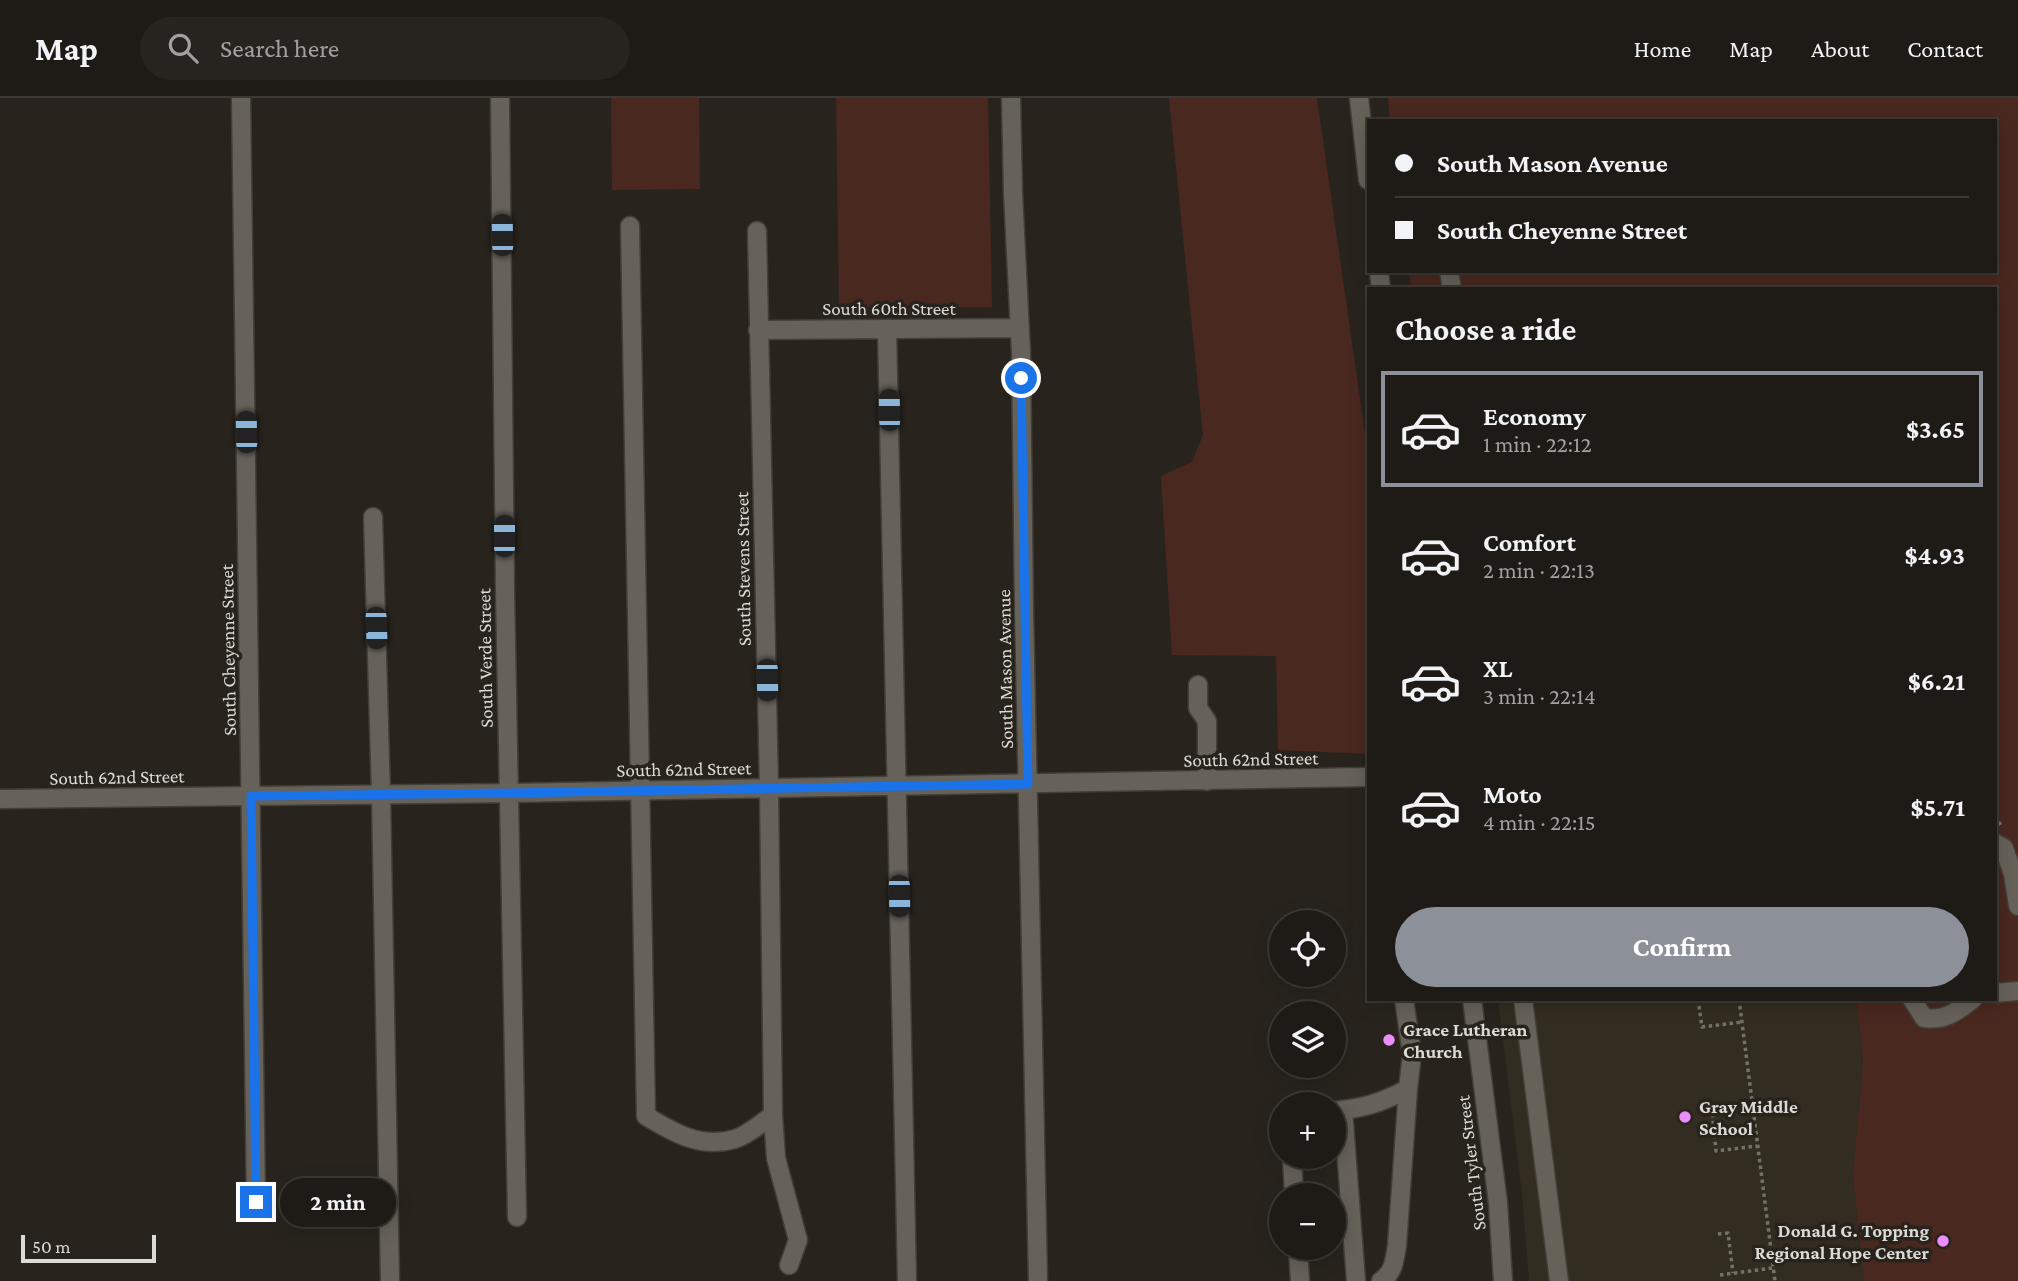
<!DOCTYPE html>
<html lang="en">
<head>
<meta charset="utf-8">
<style>
  body { margin:0; font-family:"Crimson Pro",serif; background:#26241f; color:#f1f3f6; height:100vh; display:flex; flex-direction:column; font-size:26px; white-space:nowrap }
  * { box-sizing:border-box; margin:0 }
  p { font-size:23px; color:#a1a1a1 }
  .icon { flex:none; width:38px; height:38px; fill:none; stroke:currentColor; stroke-width:2; stroke-linecap:round; stroke-linejoin:round }
  .map { position:relative; flex:1; overflow:hidden }
  .drawer { position:absolute; left:1367px; top:189px; width:630px; height:714px; display:flex; flex-direction:column; background:#1e1b16; border-radius:0px; box-shadow:0 4px 18px #0003,0 0 0 2px #3c3935 }
  .drawer>* { flex:none }
  .guide { position:absolute; left:1367px; top:21px; width:630px; height:154px; border-radius:0px; box-shadow:0 4px 18px #0003,0 0 0 2px #3c3935; display:grid; align-content:center; height:154px; padding:0 28px; background:#1e1b16 }
  .buttons { position:absolute; left:1269px; top:812px; display:grid; gap:14px }
  .buttons a { display:grid; place-items:center; width:77px; height:77px; border-radius:50%; background:#1e1b16; box-shadow:0 4px 18px #0003,0 0 0 2px #3c3935; font-size:35px }
  .scale { position:absolute; left:21px; bottom:18px; width:135px; box-sizing:border-box; padding-left:7px; border:4px solid #dcdad5; border-top:0; font-size:19px; line-height:24px; white-space:nowrap; color:#dcdad5; -webkit-text-stroke:5px #28241d; paint-order:stroke }
  .end { position:absolute; width:32px; height:32px; margin:-16px; border:9px solid #1a73e8; background:#fff; box-shadow:0 0 0 4px #fff }
  .from { border-radius:50% }
  .bubble { position:absolute; height:49px; border-radius:24px; background:#1e1b16; box-shadow:0 4px 18px #0003,0 0 0 2px #3c3935; font-size:23px; font-weight:700; line-height:49px; text-align:center }
  .car { position:absolute; width:21px; height:42px; margin:-21px -10px; border-radius:9px; box-shadow:0 0 5px 2px #0007; background:linear-gradient(#222 24%,#8ab4d8 0 40%,#222 0 76%,#8ab4d8 0 86%,#222 0) }
  .guide b { display:flex; align-items:center; gap:24px; height:66px; font-size:26px }
  .guide b+b { border-top:2px solid #3c3935 }
  .guide i { width:18px; height:18px; background:#f1f3f6 }
  ul { padding:0; list-style:none }
  li { display:flex; align-items:center; gap:21px; height:116px; margin:0 14px 10px; padding:0 14px; border:4px solid transparent; border-radius:0px }
  li div { flex:1 }
  li b { display:block; font-size:26px }
  li em { font-style:normal; font-weight:700 }
  li.selected { border-color:#8c9099 }
  li>.icon { width:63px; height:63px; stroke-width:1.5 }
  h2 { padding:0 28px; font-size:32px; line-height:84px }
  .button { display:flex; gap:14px; margin-top:auto; padding:14px 28px }
  .button a { flex:1; height:80px; border-radius:42px; background:#8c9099; color:#fff; font-size:28px; font-weight:700; line-height:80px; text-align:center }
  header { display:flex; align-items:center; gap:42px; box-sizing:border-box; height:98px; padding:0 35px; background:#1e1b16; border-bottom:2px solid #3c3935 }
  header strong { font-size:33px }
  nav { display:flex; gap:38px; margin-inline-start:auto; font-size:24px }
  .search { width:490px; height:63px; background:#26241f; display:flex; align-items:center; gap:18px; box-sizing:border-box; padding:0 24px; border-radius:38px; color:#a1a1a1; font-size:26px }
  .map>svg:first-child { display:block }
  .built { fill:#332c20 }
  .green { fill:#492820 }
  .lines { fill:none; stroke-linecap:round; stroke-linejoin:round }
  .minor-casing { stroke:#423e38; stroke-width:21 }
  .path { stroke:#74716b; stroke-width:3.5; stroke-dasharray:3.5 3.5; stroke-linecap:butt }
  .minor { stroke:#666159; stroke-width:18 }
  .route { stroke:#1a73e8; stroke-width:9 }
  .poi-dot { fill:#eb8dfc; stroke:#28241d; stroke-width:2.5 }
  .labels { text-anchor:middle; dominant-baseline:central; stroke-width:7; stroke-linejoin:round; paint-order:stroke }
  .street-label { font-size:19px; fill:#dcdad5; stroke:#28241d }
  .poi-label { font-size:19px; font-weight:bold; fill:#dcdad5; stroke:#28241d; text-anchor:start }
</style>
</head>
<body>
<header>
<strong>Map</strong>
<div class="search"><svg class="icon" aria-label="search" viewBox="0 0 24 24"><circle cx="10" cy="10" r="6"/><path d="M15 15l6 6"/></svg>Search here</div>
<nav><a>Home</a><a>Map</a><a>About</a><a>Contact</a></nav>
</header>
<div class="map">
<svg width="2018" height="1183" viewBox="0 0 2018 1183">
  <rect width="100%" height="100%" fill="#28241d"/>
  <!-- built -->
  <path class="built" d="M1498,901H1856L1863,960L1853,1078L1864,1183H1529L1522,1096Z"/>
  <!-- green -->
  <path class="green" d="M611,0H699L700,91L612,92Z
    M836,0H988L992,209L839,211Z
    M1169,0H1317L1368,357V656L1278,652L1276,558L1172,557L1161,378L1192,364L1203,337Z
    M1388,0H2018V1183H1864L1853,1078L1863,960L1856,901H1995V191H1411L1409,173H1995V23H1390Z"/>
  <g class="lines">
    <!-- minor casing -->
    <g class="minor-casing">
      <path id="minor" d="M241,0L256,1104
        M500,0L505,492L517,1119
        M1011,0L1013,95L1021,254L1024,513L1038,1183
        M1359,0L1368,82
        M630,128L646,1018C674,1035 701,1051 735,1041C748,1037 761,1025 773,1017
        M757,133L769,690L773,1017L776,1060L798,1142L789,1167
        M1379,173L1381,191
        M1449,173L1452,191
        M887,231L907,1183
        M758,232L1019,230
        M373,419L381,697L390,1183
        M1198,587V610L1207,623V683
        M0,701L510,695L1368,679
        M1995,745L2004,750L2013,776L2018,808
        M1995,895L2018,893
        M1472,901L1498,1105L1503,1183
        M1523,901L1559,1183
        M1912,901L1924,920C1946,923 1956,914 1973,901
        M1343,1012L1356,1183
        M1334,1013C1365,1010 1380,1005 1408,991L1412,956L1404,901
        M1292,1059L1294,1097
        M1298,1150L1300,1183
        M1381,1183C1394,1175 1395,1160 1397,1147L1408,991"/>
    </g>
    <!-- path -->
    <path class="path" d="M1995,718L2002,729
      M1698,901L1702,929L1742,924
      M1739,901L1775,1183
      M1702,1013L1712,1012L1716,1053L1757,1048
      M1718,1136L1728,1135L1733,1175
      M1720,1177L1773,1170"/>
    <!-- minor -->
    <use href="#minor" class="minor"/>
  </g>
  <g class="lines">
    <!-- route -->
    <path class="route" d="M256,1104L251,698L510,695L1028,686L1021,280"/>
  </g>
  <!-- markers -->
  <g class="poi-dot">
    <circle cx="1389" cy="942" r="7"/>
    <circle cx="1685" cy="1019" r="7"/>
    <circle cx="1943" cy="1143" r="7"/>
  </g>
  <g class="labels">
    <!-- street labels -->
    <g class="street-label">
      <text x="889" y="210">South 60th Street</text>
      <text transform="translate(743 471) rotate(-91)">South Stevens Street</text>
      <text transform="translate(228 552) rotate(-91)">South Cheyenne Street</text>
      <text transform="translate(485 560) rotate(-91)">South Verde Street</text>
      <text transform="translate(1005 571) rotate(-91)">South Mason Avenue</text>
      <text transform="translate(1251 661) rotate(-1)">South 62nd Street</text>
      <text transform="translate(684 671) rotate(-1)">South 62nd Street</text>
      <text transform="translate(117 679) rotate(-1)">South 62nd Street</text>
      <text transform="translate(1471 1065) rotate(-97)">South Tyler Street</text>
    </g>
    <!-- poi labels -->
    <g class="poi-label">
      <text x="1403" y="931">Grace Lutheran<tspan x="1403" dy="22">Church</tspan></text>
      <text x="1699" y="1008">Gray Middle<tspan x="1699" dy="22">School</tspan></text>
      <text x="1929" y="1132" text-anchor="end">Donald G. Topping<tspan x="1929" dy="22">Regional Hope Center</tspan></text>
    </g>
  </g>
</svg>
<div class="buttons">
<a><svg class="icon" aria-label="locate" viewBox="0 0 24 24"><circle cx="12" cy="12" r="6"/><path d="M12 2v4M12 18v4M2 12h4M18 12h4"/></svg></a>
<a><svg class="icon" aria-label="layers" viewBox="0 0 24 24"><path d="M12 4l9 5-9 5-9-5zM3 14l9 5 9-5"/></svg></a>
<a>+</a>
<a>−</a>
</div>
<div class="scale">50 m</div>
<i class="end from" style="left:1021px;top:280px"></i>
<i class="end" style="left:256px;top:1104px"></i>
<div class="bubble" style="left:280px;top:1080px;width:116px">2 min</div>
<i class="car" style="left:502px;top:137px;rotate:359deg"></i>
<i class="car" style="left:889px;top:312px;rotate:359deg"></i>
<i class="car" style="left:246px;top:334px;rotate:359deg"></i>
<i class="car" style="left:504px;top:438px;rotate:0deg"></i>
<i class="car" style="left:376px;top:530px;rotate:178deg"></i>
<i class="car" style="left:767px;top:582px;rotate:179deg"></i>
<i class="car" style="left:899px;top:798px;rotate:179deg"></i>
<div class="guide">
<b><i class="from"></i>South Mason Avenue</b>
<b><i></i>South Cheyenne Street</b>
</div>
<section class="drawer">
<h2>Choose a ride</h2>
<ul>
<li class="selected"><svg class="icon" aria-label="car" viewBox="0 0 24 24"><path d="M5 17H2v-5l4-1 3-4h7l3 4 3 1v5h-3M9 17h6M6 11h13"/><circle cx="7" cy="17" r="2"/><circle cx="17" cy="17" r="2"/></svg><div><b>Economy</b><p>1 min · 22:12</p></div><em>$3.65</em></li>
<li><svg class="icon" aria-label="car" viewBox="0 0 24 24"><path d="M5 17H2v-5l4-1 3-4h7l3 4 3 1v5h-3M9 17h6M6 11h13"/><circle cx="7" cy="17" r="2"/><circle cx="17" cy="17" r="2"/></svg><div><b>Comfort</b><p>2 min · 22:13</p></div><em>$4.93</em></li>
<li><svg class="icon" aria-label="car" viewBox="0 0 24 24"><path d="M5 17H2v-5l4-1 3-4h7l3 4 3 1v5h-3M9 17h6M6 11h13"/><circle cx="7" cy="17" r="2"/><circle cx="17" cy="17" r="2"/></svg><div><b>XL</b><p>3 min · 22:14</p></div><em>$6.21</em></li>
<li><svg class="icon" aria-label="car" viewBox="0 0 24 24"><path d="M5 17H2v-5l4-1 3-4h7l3 4 3 1v5h-3M9 17h6M6 11h13"/><circle cx="7" cy="17" r="2"/><circle cx="17" cy="17" r="2"/></svg><div><b>Moto</b><p>4 min · 22:15</p></div><em>$5.71</em></li>
</ul>
<div class="button"><a>Confirm</a></div>
</section>
</div>
</body>
</html>
